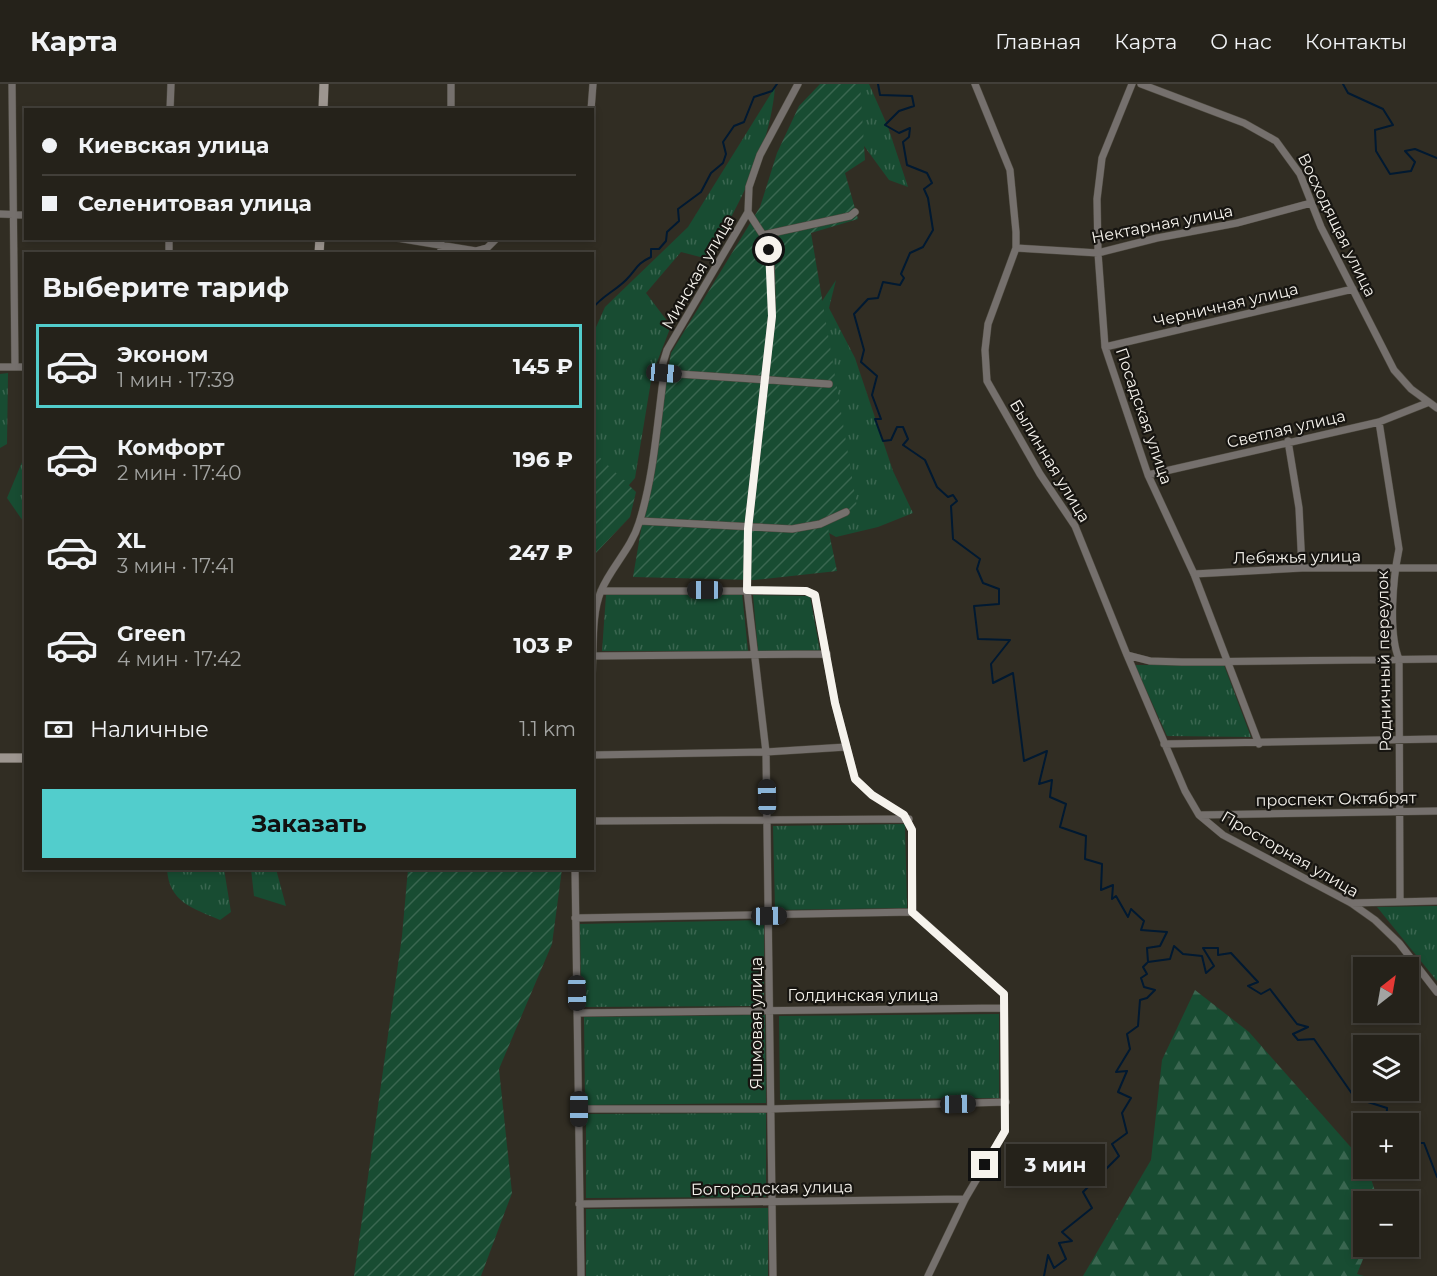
<!DOCTYPE html>
<html lang="ru">
<head>
<meta charset="utf-8">
<style>
  body { margin:0; font-family:Montserrat,sans-serif; background:#312f27; color:#f1f3f6; height:100vh; display:flex; flex-direction:column; font-size:22px; white-space:nowrap }
  * { box-sizing:border-box; margin:0 }
  p { font-size:20px; color:#a3a4a2 }
  .icon { flex:none; width:33px; height:33px; fill:none; stroke:currentColor; stroke-width:2; stroke-linecap:round; stroke-linejoin:round }
  .map { position:relative; flex:1; overflow:hidden }
  .panel { position:absolute; left:24px; top:168px; width:570px; height:618px; display:flex; flex-direction:column; background:#25221a; border-radius:0px; box-shadow:0 3px 9px #0003,0 0 0 2px #423f39 }
  .panel>* { flex:none }
  .top-card { position:absolute; left:24px; top:24px; width:570px; height:132px; border-radius:0px; box-shadow:0 3px 9px #0003,0 0 0 2px #423f39; display:grid; align-content:center; height:132px; padding:0 18px; background:#25221a }
  .needle { width:39px; rotate:31deg }
  .controls { position:absolute; left:1353px; top:873px; display:grid; gap:12px }
  .controls a { display:grid; place-items:center; width:66px; height:66px; border-radius:0px; background:#25221a; box-shadow:0 3px 9px #0003,0 0 0 2px #423f39; font-size:30px }
  .end { position:absolute; width:27px; height:27px; margin:-14px; border:8px solid #f6f3ed; background:#111; box-shadow:0 0 0 3px #111 }
  .from { border-radius:50% }
  .bubble { position:absolute; height:42px; border-radius:0px; background:#25221a; box-shadow:0 3px 9px #0003,0 0 0 2px #423f39; font-size:20px; font-weight:700; line-height:42px; text-align:center }
  .car { position:absolute; width:18px; height:36px; margin:-18px -9px; border-radius:8px; box-shadow:0 0 4px 2px #0007; background:linear-gradient(#222 24%,#8ab4d8 0 40%,#222 0 76%,#8ab4d8 0 86%,#222 0) }
  .top-card b { display:flex; align-items:center; gap:21px; height:57px; font-size:22px }
  .top-card b+b { border-top:2px solid #423f39 }
  .top-card i { width:15px; height:15px; background:#f1f3f6 }
  ul { padding:0; list-style:none }
  li { display:flex; align-items:center; gap:18px; height:84px; margin:0 12px 9px; padding:0 6px; border:3px solid transparent; border-radius:0px }
  li div { flex:1 }
  li b { display:block; font-size:22px }
  li em { font-style:normal; font-weight:700 }
  li.current { border-color:#52cdcc }
  li>.icon { width:54px; height:54px; stroke-width:1.5 }
  h2 { padding:0 18px; font-size:27px; line-height:72px }
  .pay { display:flex; align-items:center; gap:15px; height:66px; padding:0 18px; font-size:22px }
  .pay p { margin-inline-start:auto }
  .button { display:flex; gap:12px; margin-top:auto; padding:12px 18px }
  .button a { flex:1; height:69px; border-radius:0px; background:#52cdcc; color:#111; font-size:24px; font-weight:700; line-height:69px; text-align:center }
  header { display:flex; align-items:center; gap:36px; box-sizing:border-box; height:84px; padding:0 30px; background:#25221a; border-bottom:2px solid #423f39 }
  header strong { font-size:28px }
  nav { display:flex; gap:33px; margin-inline-start:auto; font-size:21px }
  .map>svg:first-child { display:block }
  .grass { fill:url(#grass-tufts) }
  .forest { fill:url(#forest-firs) }
  .garden { fill:url(#garden-furrows) }
  .lines { fill:none; stroke-linecap:round; stroke-linejoin:round }
  .stream { stroke:#011931; stroke-width:2 }
  .street-casing { stroke:#4d493f; stroke-width:8 }
  .secondary-casing { stroke:#4d493f; stroke-width:10 }
  .street { stroke:#75706d; stroke-width:7 }
  .secondary { stroke:#9d9690; stroke-width:9 }
  .route { stroke:#f6f3ed; stroke-width:8 }
  .labels { text-anchor:middle; dominant-baseline:central; stroke-width:4.5; stroke-linejoin:round; paint-order:stroke }
  .street-label { font-size:16px; fill:#f6f3ed; stroke:#171511 }
</style>
</head>
<body>
<header>
<strong>Карта</strong>
<nav><a>Главная</a><a>Карта</a><a>О нас</a><a>Контакты</a></nav>
</header>
<div class="map">
<svg width="1437" height="1192" viewBox="0 0 1437 1192">
  <defs>
    <pattern id="grass-tufts" width="24" height="20" patternUnits="userSpaceOnUse" patternTransform="scale(1.5)"><rect width="24" height="20" fill="#184c32"/><path d="M3 7l-1-3M5 7V3M7 7l1-3M15 17l-1-3M17 17v-4M19 17l1-3" fill="none" stroke="#3a6650"/></pattern>
    <pattern id="forest-firs" width="22" height="20" patternUnits="userSpaceOnUse" patternTransform="scale(1.5)"><rect width="22" height="20" fill="#184c32"/><path d="M5 1l3.5 6h-7zM16 11l3.5 6h-7z" fill="#3a6650"/></pattern>
    <pattern id="garden-furrows" width="10" height="10" patternUnits="userSpaceOnUse" patternTransform="scale(1.5)"><rect width="10" height="10" fill="#184c32"/><path d="M-1 1l2-2M0 10L10 0M9 11l2-2" fill="none" stroke="#3a6650"/></pattern>
  </defs>
  <rect width="100%" height="100%" fill="#312d23"/>
  <!-- grass -->
  <path class="grass" d="M845,0H869L888,43L908,103L889,96L859,55Z
    M775,3C770,65 738,122 708,175L681,168L646,209L671,242L652,291L635,394L593,443V250L605,223L688,143Z
    M836,196L829,224L855,274L893,387L913,429L878,443L836,453L789,426L803,246Z
    M8,289L7,360L0,364V290Z
    M25,371V440L7,414Z
    M742,509L748,567H602L606,511Z
    M753,511L810,512L820,567H758Z
    M1135,581H1224L1251,653L1167,652Z
    M905,740L907,824L775,826L773,742Z
    M167,785H224L231,828L220,836C192,824 169,818 167,785Z
    M251,785H276L286,822L254,812Z
    M1437,822V897L1377,823Z
    M764,836V922L581,923L580,840Z
    M999,930V1014L780,1016L779,932Z
    M765,931L766,1019L585,1021L584,933Z
    M766,1029V1113L586,1114V1030Z
    M768,1124V1192H586V1125Z"/>
  <!-- forest -->
  <path class="forest" d="M1195,906L1249,948L1363,1077L1364,1084L1368,1085L1378,1117L1364,1118V1162L1368,1163L1357,1190L1364,1192H1083L1151,1076L1162,976Z"/>
  <!-- garden -->
  <path class="garden" d="M820,0H860L865,76L845,89L858,135L811,149L857,423L827,439L837,487L754,496L633,493L671,269L760,123L777,69L799,22Z
    M593,367L636,408L630,433L593,472Z
    M408,785H562L552,860L499,985L512,1109L481,1192H354L402,852Z"/>
  <g class="lines">
    <!-- stream -->
    <path class="stream" d="M878,0L880,11L912,12L914,22L899,27L885,41L899,49L910,44L909,53L903,58L907,81L927,89L932,99L924,105L928,114L933,146L923,163L910,169L901,190L904,194L900,201L883,198L878,214L868,215L854,230L864,266L861,278L877,292L872,311L881,335H875L883,357L891,356L897,343H903L908,355L903,361L925,376L937,403L948,413L953,411L957,417L951,422L953,455L980,475L977,485L983,499L999,505V520L974,522L978,555L1010,556L991,580L993,599L1013,589L1024,677L1047,667L1039,700L1052,696L1050,713L1066,720L1060,743L1086,752L1085,775L1102,780L1101,806L1113,801L1112,815L1116,812L1128,833L1131,825L1144,837L1141,846L1167,848L1160,862L1147,864L1148,878L1170,875L1174,862L1183,870L1202,872L1206,889L1214,882L1203,864H1218V871L1231,869L1258,898L1248,902L1261,910L1270,905L1297,940L1308,943L1293,950L1298,956L1314,955L1355,1014L1387,1024L1386,1040
      M1343,0L1348,9L1383,25L1393,41L1375,46L1376,67L1390,90L1411,87L1415,78L1405,67L1415,65L1437,74
      M592,225C602,212 615,207 626,196C637,185 636,180 651,173V165H659L666,157L667,148L679,137L678,125L701,108L711,89L723,79L726,70L723,58L734,42L744,38L754,13L772,7L777,0
      M1408,1059H1424L1437,1093
      M1044,1192L1048,1171L1054,1184L1066,1175L1059,1159L1072,1157L1062,1148L1092,1124L1083,1108L1119,1072L1112,1060L1127,1049L1122,1029L1131,1014L1118,1008L1127,987L1116,988L1130,965L1127,950L1138,942L1140,916L1147,914L1155,906L1144,903L1141,894L1147,890L1143,883L1147,879"/>
    <!-- street casing -->
    <g class="street-casing">
      <path id="street" d="M12,0L15,283
        M975,0L1010,86L1016,148V164L988,240L985,266L987,297L1040,390L1075,442L1127,571L1150,577L1182,578L1437,575
        M1132,0L1102,74L1097,115L1098,169L1105,263L1148,391L1194,490L1259,660
        M1141,0L1244,39L1276,57L1300,90L1321,143L1394,286L1411,305L1437,324
        M170,26L171,0
        M451,26V0
        M591,26L593,0
        M0,130L26,131
        M763,151L850,132L855,128
        M169,154V170
        M397,154L476,167L487,164L497,154
        M1016,164L1098,169L1157,154L1237,139L1311,119
        M441,170V154
        M1105,263L1353,205
        M0,283H26
        M664,289L829,300
        M1379,338L1399,465C1393,494 1388,549 1399,575L1400,818
        M1288,357L1299,424L1302,484
        M1148,391L1379,338L1427,319
        M640,437L792,445L820,440L846,428
        M1194,490L1302,484H1437
        M601,507H806L815,511L835,619L855,695L872,711L904,731L912,746L913,828L1004,910L1005,1047L965,1115L928,1192
        M1127,571L1185,707L1199,731L1223,751L1351,819L1375,836L1399,859L1437,908
        M593,572L827,570
        M592,590C594,564 591,531 601,507C611,483 631,465 639,439C654,392 657,339 664,289L663,279L667,266L748,128
        M1164,660L1437,655
        M592,671L766,668L846,663
        M1200,731L1437,727
        M592,737L909,735
        M575,784L581,1192
        M1351,819L1437,817
        M575,834L913,828
        M577,929L1004,924
        M579,1025H770L1006,1018
        M579,1120L965,1115
        M773,1192L766,668L747,506L748,445L772,232L771,182L769,166L763,151L748,128L749,103L760,71L798,0"/>
    </g>
    <!-- secondary casing -->
    <g class="secondary-casing">
      <path id="secondary" d="M323,26L324,0
        M319,170L320,154
        M0,674H26"/>
    </g>
    <!-- street -->
    <use href="#street" class="street"/>
    <!-- secondary -->
    <use href="#secondary" class="secondary"/>
  </g>
  <g class="lines">
    <!-- route -->
    <path class="route" d="M769,166L772,232L748,445L747,506L806,507L815,511L835,619L855,695L872,711L904,731L912,746V828L1004,910L1005,1047L985,1081"/>
  </g>
  <g class="labels">
    <!-- street labels -->
    <g class="street-label">
      <text transform="translate(1162 140) rotate(-11)">Нектарная улица</text>
      <text transform="translate(1337 141) rotate(64)">Восходящая улица</text>
      <text transform="translate(698 188) rotate(-60)">Минская улица</text>
      <text transform="translate(1226 221) rotate(-13)">Черничная улица</text>
      <text transform="translate(1144 332) rotate(71)">Посадская улица</text>
      <text transform="translate(1286 345) rotate(-13)">Светлая улица</text>
      <text transform="translate(1050 377) rotate(59)">Былинная улица</text>
      <text transform="translate(1297 473) rotate(-1)">Лебяжья улица</text>
      <text transform="translate(1384 577) rotate(-91)">Родничный переулок</text>
      <text transform="translate(1336 715) rotate(-1)">проспект Октябрят</text>
      <text transform="translate(1290 770) rotate(30)">Просторная улица</text>
      <text x="863" y="911">Голдинская улица</text>
      <text transform="translate(756 939) rotate(-90)">Яшмовая улица</text>
      <text transform="translate(772 1104) rotate(-1)">Богородская улица</text>
    </g>
  </g>
</svg>
<div class="controls">
<a><svg class="needle" viewBox="-14 -14 28 28"><path d="M0-13l5 13h-10z" fill="#e53935"/><path d="M0 13l5-13h-10z" fill="#a3a4a2"/></svg></a>
<a><svg class="icon" aria-label="layers" viewBox="0 0 24 24"><path d="M12 4l9 5-9 5-9-5zM3 14l9 5 9-5"/></svg></a>
<a>+</a>
<a>−</a>
</div>
<i class="end from" style="left:769px;top:166px"></i>
<i class="end" style="left:985px;top:1081px"></i>
<div class="bubble" style="left:1006px;top:1060px;width:99px">3 мин</div>
<i class="car" style="left:664px;top:289px;rotate:95deg"></i>
<i class="car" style="left:705px;top:506px;rotate:270deg"></i>
<i class="car" style="left:767px;top:713px;rotate:359deg"></i>
<i class="car" style="left:769px;top:832px;rotate:89deg"></i>
<i class="car" style="left:577px;top:909px;rotate:179deg"></i>
<i class="car" style="left:958px;top:1020px;rotate:89deg"></i>
<i class="car" style="left:579px;top:1025px;rotate:180deg"></i>
<div class="top-card">
<b><i class="from"></i>Киевская улица</b>
<b><i></i>Селенитовая улица</b>
</div>
<section class="panel">
<h2>Выберите тариф</h2>
<ul>
<li class="current"><svg class="icon" aria-label="car" viewBox="0 0 24 24"><path d="M5 17H2v-5l4-1 3-4h7l3 4 3 1v5h-3M9 17h6M6 11h13"/><circle cx="7" cy="17" r="2"/><circle cx="17" cy="17" r="2"/></svg><div><b>Эконом</b><p>1 мин · 17:39</p></div><em>145 ₽</em></li>
<li><svg class="icon" aria-label="car" viewBox="0 0 24 24"><path d="M5 17H2v-5l4-1 3-4h7l3 4 3 1v5h-3M9 17h6M6 11h13"/><circle cx="7" cy="17" r="2"/><circle cx="17" cy="17" r="2"/></svg><div><b>Комфорт</b><p>2 мин · 17:40</p></div><em>196 ₽</em></li>
<li><svg class="icon" aria-label="car" viewBox="0 0 24 24"><path d="M5 17H2v-5l4-1 3-4h7l3 4 3 1v5h-3M9 17h6M6 11h13"/><circle cx="7" cy="17" r="2"/><circle cx="17" cy="17" r="2"/></svg><div><b>XL</b><p>3 мин · 17:41</p></div><em>247 ₽</em></li>
<li><svg class="icon" aria-label="car" viewBox="0 0 24 24"><path d="M5 17H2v-5l4-1 3-4h7l3 4 3 1v5h-3M9 17h6M6 11h13"/><circle cx="7" cy="17" r="2"/><circle cx="17" cy="17" r="2"/></svg><div><b>Green</b><p>4 мин · 17:42</p></div><em>103 ₽</em></li>
</ul>
<div class="pay"><svg class="icon" aria-label="cash" viewBox="0 0 24 24"><path d="M3 7h18v10H3z"/><circle cx="12" cy="12" r="2"/></svg>Наличные<p>1.1 km</p></div>
<div class="button"><a>Заказать</a></div>
</section>
</div>
</body>
</html>
